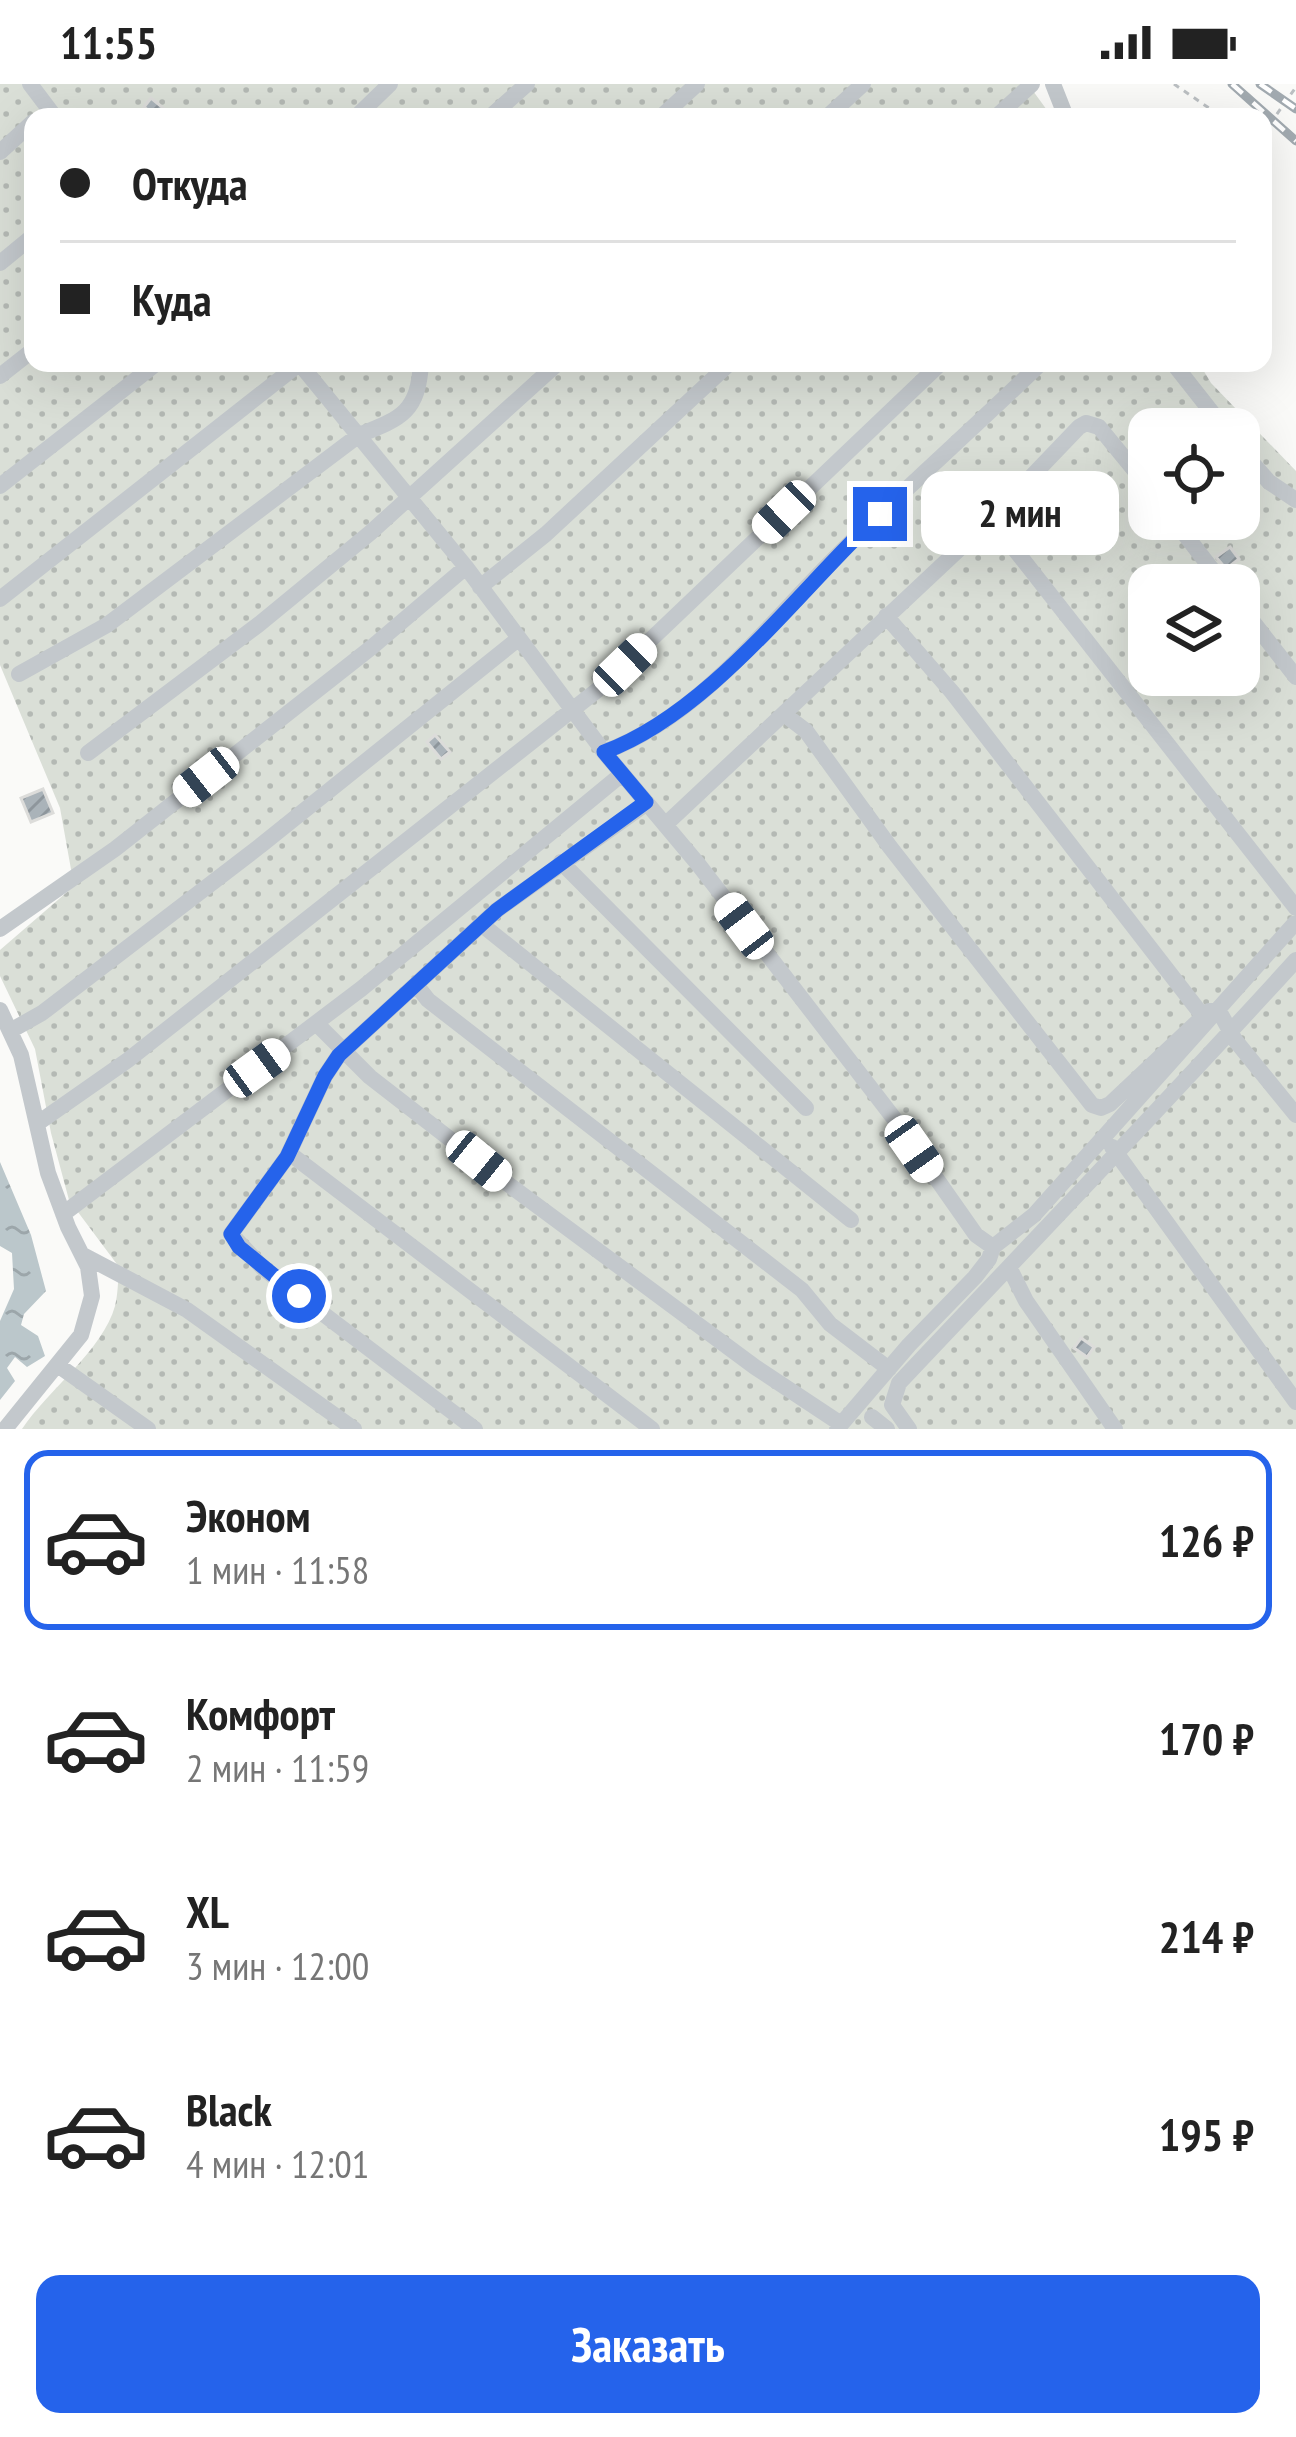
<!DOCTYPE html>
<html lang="ru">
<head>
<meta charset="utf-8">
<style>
  body { margin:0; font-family:"PT Sans Narrow",sans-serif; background:#f2f2f2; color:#222; height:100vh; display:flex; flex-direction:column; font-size:45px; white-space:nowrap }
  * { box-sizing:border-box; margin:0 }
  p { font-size:39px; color:#767676 }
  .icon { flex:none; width:66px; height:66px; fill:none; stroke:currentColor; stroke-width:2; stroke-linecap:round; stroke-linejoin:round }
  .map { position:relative; height:1345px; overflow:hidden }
  .details { display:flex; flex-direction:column; background:#fff; flex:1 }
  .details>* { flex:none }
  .banner { position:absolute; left:24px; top:24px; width:1248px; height:264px; border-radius:24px; box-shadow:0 12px 48px #0002; display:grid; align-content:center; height:264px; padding:0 36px; background:#fff }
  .tools { position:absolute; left:1128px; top:324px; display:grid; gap:24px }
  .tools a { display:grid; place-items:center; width:132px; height:132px; border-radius:24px; background:#fff; box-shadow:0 12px 48px #0002; font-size:60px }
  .end { position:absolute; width:54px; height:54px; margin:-27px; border:15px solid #2563eb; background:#fff; box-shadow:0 0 0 6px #fff }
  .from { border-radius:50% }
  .bubble { position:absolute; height:84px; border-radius:24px; background:#fff; box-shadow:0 12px 48px #0002; font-size:39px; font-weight:700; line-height:84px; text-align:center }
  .car { position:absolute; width:36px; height:72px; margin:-36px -18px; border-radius:15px; box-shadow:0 0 9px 3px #0007; background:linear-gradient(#fff 24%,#345 0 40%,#fff 0 76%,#345 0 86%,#fff 0) }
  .banner b { display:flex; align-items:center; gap:42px; height:114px; font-size:45px }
  .banner b+b { border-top:3px solid #e0e0e0 }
  .banner i { width:30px; height:30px; background:#222 }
  ul { padding:21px 0 0; list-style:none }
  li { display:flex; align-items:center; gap:36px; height:180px; margin:0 24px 18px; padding:0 12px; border:6px solid transparent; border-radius:24px }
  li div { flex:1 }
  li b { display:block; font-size:45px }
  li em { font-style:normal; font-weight:700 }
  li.active { border-color:#2563eb }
  li>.icon { width:108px; height:108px; stroke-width:1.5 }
  .button { display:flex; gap:24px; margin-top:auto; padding:24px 36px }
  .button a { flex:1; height:138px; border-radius:24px; background:#2563eb; color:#fff; font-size:48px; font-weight:700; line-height:138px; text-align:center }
  .status { display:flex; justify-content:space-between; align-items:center; height:84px; padding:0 60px; background:#fff; direction:ltr }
  .status svg { height:33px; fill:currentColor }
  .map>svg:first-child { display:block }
  .grass { fill:url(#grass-dots); fill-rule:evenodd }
  .water { fill:url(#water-ripples) }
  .building { fill:url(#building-hatch); stroke:#dcdcda; stroke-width:3 }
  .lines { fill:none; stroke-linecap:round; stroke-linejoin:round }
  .path { stroke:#bbbfc2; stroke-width:3; stroke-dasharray:6 6; stroke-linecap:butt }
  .minor { stroke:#c3c8cc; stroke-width:16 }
  .rail-casing { stroke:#a2aab0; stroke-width:9 }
  .rail { stroke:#fff; stroke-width:4.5; stroke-dasharray:14; stroke-linecap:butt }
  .route { stroke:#2563eb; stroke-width:15 }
</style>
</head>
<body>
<div class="status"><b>11:55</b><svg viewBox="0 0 49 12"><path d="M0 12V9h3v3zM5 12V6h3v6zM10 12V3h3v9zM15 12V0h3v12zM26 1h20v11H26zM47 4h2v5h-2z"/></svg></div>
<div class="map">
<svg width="1296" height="1345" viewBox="0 0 1296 1345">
  <defs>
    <pattern id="grass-dots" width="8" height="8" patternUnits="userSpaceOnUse" patternTransform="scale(3)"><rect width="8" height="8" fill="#dadfd7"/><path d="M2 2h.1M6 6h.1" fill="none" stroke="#b4b9b4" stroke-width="1.8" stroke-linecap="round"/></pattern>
    <pattern id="water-ripples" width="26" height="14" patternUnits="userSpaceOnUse" patternTransform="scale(3)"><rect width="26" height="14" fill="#bbc7cb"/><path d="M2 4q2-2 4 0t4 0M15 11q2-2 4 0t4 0" fill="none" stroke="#9ca6aa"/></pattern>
    <pattern id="building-hatch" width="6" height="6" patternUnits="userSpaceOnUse" patternTransform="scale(3)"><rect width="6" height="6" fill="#aab3b9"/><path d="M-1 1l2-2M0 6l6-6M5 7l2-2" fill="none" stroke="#8e969c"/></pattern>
  </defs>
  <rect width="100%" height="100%" fill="#fafaf8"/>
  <!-- grass -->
  <path class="grass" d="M0,0H1028L1052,33H33V279H1199L1211,299L1296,387V1345H22C48,1306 103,1266 115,1222C118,1210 118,1196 119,1183L69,1116L51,1049L35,965L0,892V866L74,802L60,724L0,581ZM1149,345H1239V435H1149ZM1149,501H1239V591H1149Z"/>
  <!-- water -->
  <path class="water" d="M0,1078L31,1151L46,1207L24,1230L21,1241L38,1252L45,1272L27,1283L15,1273L7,1284L15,1297L0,1316V1237L14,1205L12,1169L0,1162Z"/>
  <!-- building -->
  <path class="building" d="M151,14L168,28L164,33H156L144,23Z
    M1230,463L1239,475L1226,485L1216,473Z
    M435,651L450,668L441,675L427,658Z
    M43,705L53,729L31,738L21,714Z
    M1081,1254L1094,1263L1087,1273L1074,1264Z"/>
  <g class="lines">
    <!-- path -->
    <path class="path" d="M1174,0L1222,33
      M1263,63L1272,37L1296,3"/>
    <!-- minor -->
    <path class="minor" d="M30,0L55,33
      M1053,0L1066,33
      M356,33L390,0
      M490,33L527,0
      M661,33L697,0
      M827,33L863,0
      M996,33L1032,0
      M0,68L33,38
      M0,179L33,152
      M299,279L466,483L604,668L698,780L896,1037L976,1151L993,1163
      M1173,279L1225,345
      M0,292L33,266
      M1239,364L1269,398L1296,416
      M0,402L157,279
      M991,435L1296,824
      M1173,435L1224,501
      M480,503L546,450L730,279
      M0,515L299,280
      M1239,520L1296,593
      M886,532L952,608L1202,931
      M19,590L107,541L359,351C402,334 418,328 421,279
      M784,630L806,647L890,763L1092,1021L1101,1024L1110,1020L1209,927H1219L1235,956L1296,1031
      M604,668C704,631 772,534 847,462C910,400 977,341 1041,279
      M88,669L258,541L370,449L558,279
      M665,741L986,440L1079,343L1086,339L1099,343L1149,404
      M561,778L806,1024
      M481,840L851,1136
      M0,845L115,765L372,563L466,483
      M417,902L428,916L802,1206L830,1240L889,1285
      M0,926L21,971L48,1089L68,1143L88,1183L92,1212L81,1251L5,1345
      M317,940L370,993L508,1100L755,1283L841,1340
      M10,947L42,929L260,762L518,555
      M38,1039L128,976L600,604L941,279
      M1112,1063L1296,1318
      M289,1069L652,1345
      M63,1130L361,905L622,690
      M83,1171L187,1226L354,1345
      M1010,1185L1026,1217L1115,1345
      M59,1282L148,1345
      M872,1333L887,1345
      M475,1345L264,1185L231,1150L287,1073L325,992L339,971L497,826L647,719
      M837,1345L909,1261L975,1193L989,1175L993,1163L1034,1131L1296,838
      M909,1345L892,1321L899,1299C1032,1158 1166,1019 1296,876"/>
    <!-- rail casing -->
    <g class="rail-casing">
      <path id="rail" d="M1232,0L1296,57
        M1260,0L1296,25"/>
    </g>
    <!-- rail -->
    <use href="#rail" class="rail"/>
  </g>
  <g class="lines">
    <!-- route -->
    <path class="route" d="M299,1212L239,1163L231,1150L287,1073L325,992L339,971L497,826L646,718L604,668C710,629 798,507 880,430"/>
  </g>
</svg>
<div class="tools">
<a><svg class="icon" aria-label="locate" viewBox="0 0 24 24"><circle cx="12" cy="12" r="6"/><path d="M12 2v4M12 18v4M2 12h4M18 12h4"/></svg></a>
<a><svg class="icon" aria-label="layers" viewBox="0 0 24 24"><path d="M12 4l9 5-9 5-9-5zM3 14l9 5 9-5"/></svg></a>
</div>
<i class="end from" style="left:299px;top:1212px"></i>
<i class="end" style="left:880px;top:430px"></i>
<div class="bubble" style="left:921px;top:387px;width:198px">2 мин</div>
<i class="car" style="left:784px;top:428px;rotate:226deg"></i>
<i class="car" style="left:625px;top:581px;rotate:46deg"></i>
<i class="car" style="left:206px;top:693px;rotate:232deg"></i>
<i class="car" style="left:744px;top:842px;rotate:323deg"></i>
<i class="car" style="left:257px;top:984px;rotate:54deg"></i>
<i class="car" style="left:914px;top:1065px;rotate:145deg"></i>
<i class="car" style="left:479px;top:1077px;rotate:129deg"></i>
<div class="banner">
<b><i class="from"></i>Откуда</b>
<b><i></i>Куда</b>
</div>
</div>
<section class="details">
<ul>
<li class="active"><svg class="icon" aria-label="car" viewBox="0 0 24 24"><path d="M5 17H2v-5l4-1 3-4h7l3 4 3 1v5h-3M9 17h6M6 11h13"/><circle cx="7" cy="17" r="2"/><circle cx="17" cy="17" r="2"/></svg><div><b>Эконом</b><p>1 мин · 11:58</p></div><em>126 ₽</em></li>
<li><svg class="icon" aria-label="car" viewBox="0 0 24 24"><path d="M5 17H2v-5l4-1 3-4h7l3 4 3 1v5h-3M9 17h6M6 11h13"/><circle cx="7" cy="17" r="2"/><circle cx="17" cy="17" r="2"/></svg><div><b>Комфорт</b><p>2 мин · 11:59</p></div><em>170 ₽</em></li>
<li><svg class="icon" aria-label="car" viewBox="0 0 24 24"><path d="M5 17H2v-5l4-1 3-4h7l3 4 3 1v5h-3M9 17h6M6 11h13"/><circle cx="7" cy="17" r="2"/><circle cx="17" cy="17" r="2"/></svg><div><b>XL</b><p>3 мин · 12:00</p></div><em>214 ₽</em></li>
<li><svg class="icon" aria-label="car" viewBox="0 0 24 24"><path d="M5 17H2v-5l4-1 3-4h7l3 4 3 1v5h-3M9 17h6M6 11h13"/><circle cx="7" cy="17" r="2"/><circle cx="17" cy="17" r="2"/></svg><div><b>Black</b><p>4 мин · 12:01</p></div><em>195 ₽</em></li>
</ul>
<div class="button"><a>Заказать</a></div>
</section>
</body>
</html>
